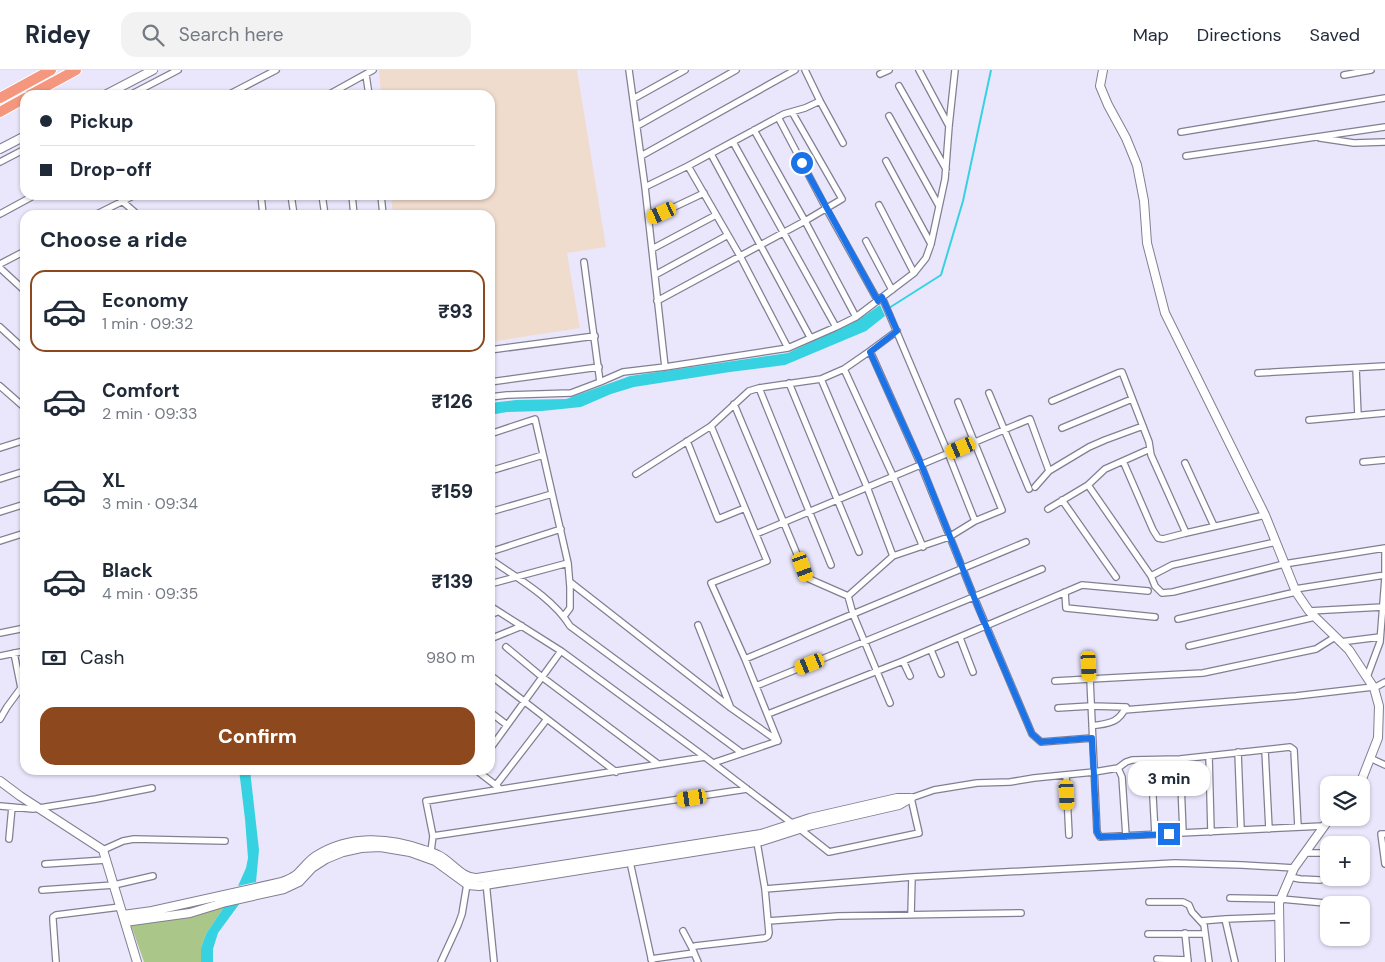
<!DOCTYPE html>
<html lang="en">
<head>
<meta charset="utf-8">
<style>
  body { margin:0; font-family:"DM Sans",sans-serif; background:#f2f2f3; color:#1f2937; height:100vh; display:flex; flex-direction:column; font-size:19px; white-space:nowrap }
  * { box-sizing:border-box; margin:0 }
  p { font-size:16px; color:#747a83 }
  .icon { flex:none; width:28px; height:28px; fill:none; stroke:currentColor; stroke-width:2; stroke-linecap:round; stroke-linejoin:round }
  .map { position:relative; flex:1; overflow:hidden }
  .drawer { position:absolute; left:20px; top:140px; width:475px; height:565px; display:flex; flex-direction:column; background:#fff; border-radius:15px; box-shadow:0 1px 4px #0004 }
  .drawer>* { flex:none }
  .hud { position:absolute; left:20px; top:20px; width:475px; height:110px; border-radius:15px; box-shadow:0 1px 4px #0004; display:grid; align-content:center; height:110px; padding:0 20px; background:#fff }
  .tools { position:absolute; left:1320px; top:706px; display:grid; gap:10px }
  .tools a { display:grid; place-items:center; width:50px; height:50px; border-radius:10px; background:#fff; box-shadow:0 1px 4px #0004; font-size:25px }
  .end { position:absolute; width:22px; height:22px; margin:-11px; border:6px solid #1a73e8; background:#fff; box-shadow:0 0 0 2px #fff }
  .from { border-radius:50% }
  .bubble { position:absolute; height:35px; border-radius:15px; background:#fff; box-shadow:0 1px 4px #0004; font-size:16px; font-weight:800; line-height:35px; text-align:center }
  .car { position:absolute; width:15px; height:30px; margin:-15px -8px; border-radius:6px; box-shadow:0 0 4px 1px #0007; background:linear-gradient(#f5c518 24%,#345 0 40%,#f5c518 0 76%,#345 0 86%,#f5c518 0) }
  .hud b { display:flex; align-items:center; gap:18px; height:48px; font-size:19px }
  .hud b+b { border-top:1px solid #e0e1e3 }
  .hud i { width:12px; height:12px; background:#1f2937 }
  ul { padding:0; list-style:none }
  li { display:flex; align-items:center; gap:15px; height:82px; margin:0 10px 8px; padding:0 10px; border:2px solid transparent; border-radius:15px }
  li div { flex:1 }
  li b { display:block; font-size:19px }
  li em { font-style:normal; font-weight:800 }
  li.active { border-color:#8d491d }
  li>.icon { width:45px; height:45px; stroke-width:1.5 }
  h2 { padding:0 20px; font-size:22px; line-height:60px }
  .pay { display:flex; align-items:center; gap:12px; height:55px; padding:0 20px; font-size:19px }
  .pay p { margin-inline-start:auto }
  .action { display:flex; gap:10px; margin-top:auto; padding:10px 20px }
  .action a { flex:1; height:58px; border-radius:15px; background:#8d491d; color:#fff; font-size:20px; font-weight:800; line-height:58px; text-align:center }
  header { display:flex; align-items:center; gap:30px; box-sizing:border-box; height:70px; padding:0 25px; background:#fff; border-bottom:1px solid #e0e1e3 }
  header strong { font-size:24px }
  nav { display:flex; gap:28px; margin-inline-start:auto; font-size:18px }
  .search { width:350px; height:45px; background:#f2f2f3; display:flex; align-items:center; gap:12px; box-sizing:border-box; padding:0 18px; border-radius:15px; color:#747a83; font-size:19px }
  .map>svg:first-child { display:block }
  .education { fill:#f0dccd }
  .green { fill:#aac689 }
  .water { fill:#37d2e2 }
  .lines { fill:none; stroke-linecap:round; stroke-linejoin:round }
  .stream { stroke:#37d2e2; stroke-width:2 }
  .street-casing { stroke:#827f92; stroke-width:8 }
  .secondary-casing { stroke:#827f92; stroke-width:10 }
  .highway-casing { stroke:#fff; stroke-width:12 }
  .street { stroke:#fff; stroke-width:5.5 }
  .secondary { stroke:#fff; stroke-width:8 }
  .highway { stroke:#f5977f; stroke-width:10 }
  .route { stroke:#1a73e8; stroke-width:6 }
</style>
</head>
<body>
<header>
<strong>Ridey</strong>
<div class="search"><svg class="icon" aria-label="search" viewBox="0 0 24 24"><circle cx="10" cy="10" r="6"/><path d="M15 15l6 6"/></svg>Search here</div>
<nav><a>Map</a><a>Directions</a><a>Saved</a></nav>
</header>
<div class="map">
<svg width="1385" height="892" viewBox="0 0 1385 892">
  <rect width="100%" height="100%" fill="#eae7fc"/>
  <!-- education -->
  <path class="education" d="M379,0H577L606,177L567,183L580,258L490,272V145H393L391,125H490V25H381Z"/>
  <!-- green -->
  <path class="green" d="M226,834L206,864L201,878V892H144L131,855L177,847Z"/>
  <!-- water -->
  <path class="water" d="M880,235L885,246L866,261L785,295L730,302L634,317L611,324L581,337L542,341L507,342L490,345V333L516,330L566,329L630,306L788,283L861,248Z
    M239,700H250L259,780L256,812L238,816L246,798L248,788L245,749Z
    M240,833L218,863L213,879V892H201V878L206,864L226,834Z"/>
  <g class="lines">
    <!-- stream -->
    <path class="stream" d="M889,238L941,205L963,131L991,0"/>
    <!-- street casing -->
    <g class="street-casing">
      <path id="street" d="M629,0L645,117L665,297
        M805,0L820,31L843,73
        M919,0L949,56
        M880,4L889,0
        M366,5L369,25
        M1344,5L1371,0
        M899,16L946,99
        M130,25L178,0
        M228,25L276,0
        M328,25L373,0
        M633,29L685,0
        M889,46L939,136
        M778,47L826,138L878,231
        M637,56L736,0
        M754,60L805,151L856,247
        M1181,62L1385,28
        M1320,68L1354,73L1385,72
        M733,72L836,257
        M711,84L810,267
        M641,86L795,0
        M1186,86L1385,57
        M886,91L931,174
        M0,92L25,79
        M688,96L740,186L788,278
        M645,117L688,96L784,44L805,38L820,31
        M118,125L122,131L138,145
        M261,125L263,145
        M291,125L294,145
        M322,125L325,145
        M352,125L354,145
        M381,125L383,145
        M879,135L914,203
        M0,144L35,125
        M95,145L135,125
        M649,149L704,123
        M866,171L892,220
        M652,179L716,145
        M0,194L25,181
        M0,198L25,221
        M655,205L728,165
        M882,227L948,383L975,451
        M657,231L805,151L842,129L792,42
        M0,257L25,280
        M490,280L595,266
        M870,281L921,395L974,527L1032,664L1041,672L1092,668
        M1356,298L1358,346
        M844,299L893,406L923,477
        M1258,303L1385,296
        M821,309L867,417L893,486
        M490,312L599,297
        M600,312L623,302L665,297L788,278L836,257L856,247L914,203L926,188L931,174L945,109L949,56L955,0
        M789,313L859,482
        M0,316L25,338
        M759,318L831,495
        M989,323L1029,419
        M490,327L507,325L571,323L600,312L584,192
        M1052,331L1118,303L1122,302L1149,372L1151,385L1186,463
        M958,332L1002,440L975,451L949,467L893,486L848,526L853,544L1026,472
        M734,334L807,508L848,526
        M1309,350L1385,343
        M711,356L767,491L711,513L745,589L778,671
        M1062,358L1132,329
        M490,364L535,349L568,493L570,517V538L564,546
        M687,371L718,449L745,438
        M0,378L25,370
        M1123,391L1153,460L1158,468L1163,469L1186,463L1265,445
        M1363,392L1385,390
        M1185,393L1214,456
        M490,401L543,385
        M636,404L711,356L749,321L759,318L821,309L844,299L870,281L897,261
        M0,409L25,401
        M1088,415L1151,506L1172,495L1276,472
        M1035,417L1049,401L1089,377L1105,370L1143,356
        M1062,430L1116,507
        M1048,439L1088,415L1105,399L1150,379
        M0,442L25,434
        M490,442L552,424
        M756,464L1030,349L1049,401
        M0,471L25,463
        M490,482L561,459
        M490,489C517,508 553,528 570,556L742,683
        M1151,506L1155,516L1162,523L1173,522L1284,494L1385,478
        M570,512L731,638L778,671
        M490,514L568,493
        M1295,519L1385,505
        M1065,522L1066,538L1155,547
        M490,536L561,581L705,687L793,754
        M1309,541L1383,537
        M490,545L497,542
        M1178,549L1296,522
        M698,555L730,636
        M0,563L25,558
        M960,568L973,602
        M490,569L522,556
        M1340,572L1380,567
        M1189,576L1315,547
        M506,577L542,607L658,694
        M931,580L941,604
        M0,586L25,581
        M745,589L853,544L890,633
        M903,591L910,606
        M490,605L616,702
        M1367,607L1380,572L1385,508V482
        M1055,611L1090,609L1089,596
        M756,616L1042,499
        M1374,618L1385,612
        M1058,638L1091,636L1126,637C1118,654 1108,653 1092,656
        M1124,640L1296,626L1373,617
        M490,642L507,655
        M768,644L903,591L1082,515L1148,521
        M0,649L7,637L21,618L14,583
        M490,679L561,581
        M1265,680L1269,759
        M1238,682L1241,760
        M1209,686L1211,762
        M1370,688L1385,695
        M1180,689L1183,763
        M1151,690L1155,764
        M713,693L778,671
        M1118,698L1122,707L1126,766
        M476,700L498,717
        M1066,705L1069,765
        M496,715L547,649
        M0,736L33,739L96,729L152,718
        M1323,756L1100,767L1097,762L1090,609L1203,603L1316,579L1335,567
        M800,759L829,782L919,763L911,728L934,720L977,713L1010,712L1034,708L1094,702L1118,698L1126,692L1132,690L1180,689L1290,677L1294,680L1298,757
        M1385,764H1381L1385,794
        M433,766L747,719
        M9,769L12,737
        M103,780L123,771L134,769L225,771
        M431,781L433,766L426,731L705,687
        M1306,783H1329
        M1361,783H1362
        M630,792L652,892
        M45,794L106,790
        M1290,807L1300,809L1320,810
        M486,812L494,892
        M765,819L912,807L1175,793L1242,795L1294,798
        M42,820L114,815L153,806
        M1230,828L1281,829L1325,833
        M1149,832H1183L1189,835L1192,842L1204,855L1209,892
        M911,845L912,807
        M768,851L838,846L1021,843
        M1201,851L1225,849
        M683,861L692,878
        M1185,863L1188,892
        M1148,864H1205
        M651,889L694,883
        M1157,889L1188,890
        M56,892L53,850V847L56,845L120,837
        M441,892L458,855L462,844L467,814
        M698,892L692,878L695,876L765,868L768,866L769,863L765,819L757,772
        M1235,892L1225,849L1279,847"/>
    </g>
    <!-- secondary casing -->
    <g class="secondary-casing">
      <path id="secondary" d="M1103,0L1100,16L1108,35L1126,68L1137,95L1144,131L1147,173L1165,243L1265,445L1296,522L1309,541L1349,580L1374,618L1379,636L1378,668L1362,709L1357,715
        M105,25L153,0
        M0,79L25,66
        M0,711L20,726L103,780L137,892
        M123,845L152,841L282,812C287,810 292,808 296,805C303,799 308,791 316,786C349,765 388,767 424,780C428,781 434,783 438,785C451,791 462,809 477,808L761,764L810,748L897,728H909
        M125,852L190,843L226,832L284,819L299,812L312,798L326,789L343,782L361,778L380,777L410,782L435,791L468,815L479,816L762,771L812,755L899,735L911,728
        M1280,892L1279,833L1294,798L1330,748"/>
    </g>
    <!-- highway casing -->
    <g class="highway-casing">
      <path id="highway" d="M30,25L76,0
        M0,28L51,0
        M0,42L25,28"/>
    </g>
    <!-- street -->
    <use href="#street" class="street"/>
    <!-- secondary -->
    <use href="#secondary" class="secondary"/>
    <!-- highway -->
    <use href="#highway" class="highway"/>
  </g>
  <g class="lines">
    <!-- route -->
    <path class="route" d="M802,93L878,231L882,227L897,261L870,282L921,394L980,542L1032,664L1041,672L1092,668L1097,762L1099,766L1101,767L1169,764"/>
  </g>
</svg>
<div class="tools">
<a><svg class="icon" aria-label="layers" viewBox="0 0 24 24"><path d="M12 4l9 5-9 5-9-5zM3 14l9 5 9-5"/></svg></a>
<a>+</a>
<a>−</a>
</div>
<i class="end from" style="left:802px;top:93px"></i>
<i class="end" style="left:1169px;top:764px"></i>
<div class="bubble" style="left:1128px;top:691px;width:82px">3 min</div>
<i class="car" style="left:662px;top:143px;rotate:245deg"></i>
<i class="car" style="left:961px;top:378px;rotate:247deg"></i>
<i class="car" style="left:803px;top:497px;rotate:160deg"></i>
<i class="car" style="left:810px;top:594px;rotate:248deg"></i>
<i class="car" style="left:1089px;top:596px;rotate:177deg"></i>
<i class="car" style="left:1067px;top:725px;rotate:177deg"></i>
<i class="car" style="left:692px;top:728px;rotate:261deg"></i>
<div class="hud">
<b><i class="from"></i>Pickup</b>
<b><i></i>Drop-off</b>
</div>
<section class="drawer">
<h2>Choose a ride</h2>
<ul>
<li class="active"><svg class="icon" aria-label="car" viewBox="0 0 24 24"><path d="M5 17H2v-5l4-1 3-4h7l3 4 3 1v5h-3M9 17h6M6 11h13"/><circle cx="7" cy="17" r="2"/><circle cx="17" cy="17" r="2"/></svg><div><b>Economy</b><p>1 min · 09:32</p></div><em>₹93</em></li>
<li><svg class="icon" aria-label="car" viewBox="0 0 24 24"><path d="M5 17H2v-5l4-1 3-4h7l3 4 3 1v5h-3M9 17h6M6 11h13"/><circle cx="7" cy="17" r="2"/><circle cx="17" cy="17" r="2"/></svg><div><b>Comfort</b><p>2 min · 09:33</p></div><em>₹126</em></li>
<li><svg class="icon" aria-label="car" viewBox="0 0 24 24"><path d="M5 17H2v-5l4-1 3-4h7l3 4 3 1v5h-3M9 17h6M6 11h13"/><circle cx="7" cy="17" r="2"/><circle cx="17" cy="17" r="2"/></svg><div><b>XL</b><p>3 min · 09:34</p></div><em>₹159</em></li>
<li><svg class="icon" aria-label="car" viewBox="0 0 24 24"><path d="M5 17H2v-5l4-1 3-4h7l3 4 3 1v5h-3M9 17h6M6 11h13"/><circle cx="7" cy="17" r="2"/><circle cx="17" cy="17" r="2"/></svg><div><b>Black</b><p>4 min · 09:35</p></div><em>₹139</em></li>
</ul>
<div class="pay"><svg class="icon" aria-label="cash" viewBox="0 0 24 24"><path d="M3 7h18v10H3z"/><circle cx="12" cy="12" r="2"/></svg>Cash<p>980 m</p></div>
<div class="action"><a>Confirm</a></div>
</section>
</div>
</body>
</html>
